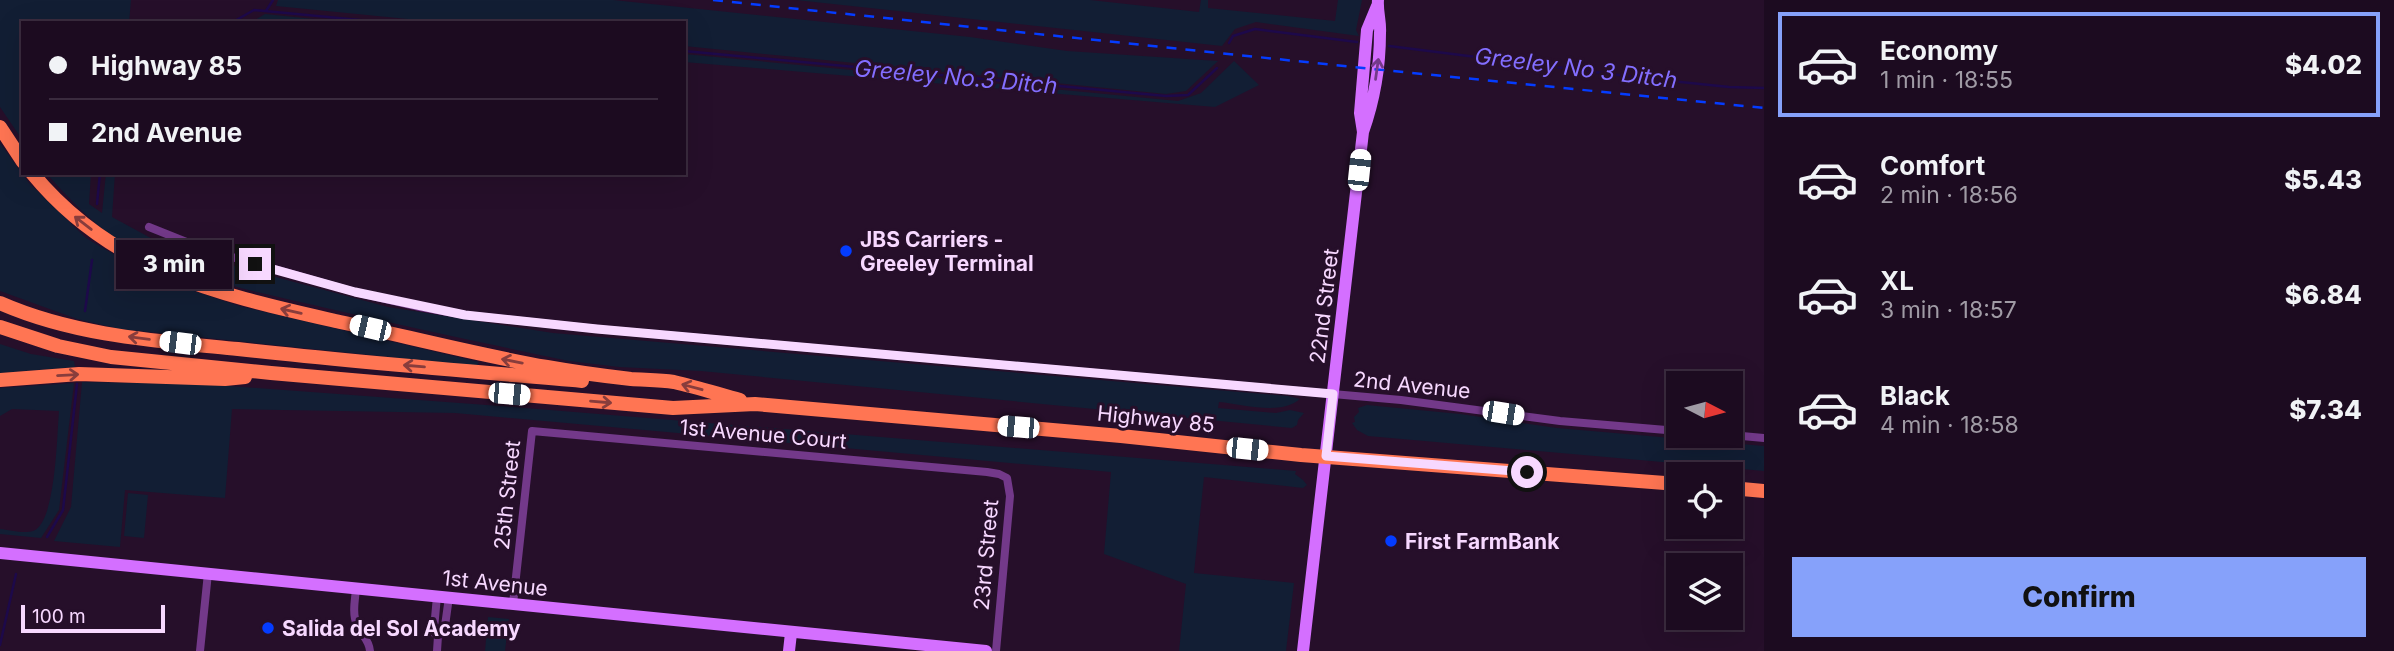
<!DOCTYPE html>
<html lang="en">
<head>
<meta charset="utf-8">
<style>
  body { margin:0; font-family:Inter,sans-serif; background:#251429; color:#f1f3f6; height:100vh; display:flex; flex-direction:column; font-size:26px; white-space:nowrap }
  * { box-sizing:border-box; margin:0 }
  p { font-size:23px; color:#a09ba5 }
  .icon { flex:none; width:38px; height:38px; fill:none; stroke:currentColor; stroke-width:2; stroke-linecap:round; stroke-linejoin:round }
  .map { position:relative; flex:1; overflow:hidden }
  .sheet { display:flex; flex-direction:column; background:#1c0b20; width:630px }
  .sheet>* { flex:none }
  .hud { position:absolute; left:21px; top:21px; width:665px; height:154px; border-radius:0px; box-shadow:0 7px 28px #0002,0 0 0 2px #3a2b3e; display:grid; align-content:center; height:154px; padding:0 28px; background:#1c0b20 }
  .needle { width:46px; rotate:96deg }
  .buttons { position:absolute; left:1666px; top:371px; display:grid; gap:14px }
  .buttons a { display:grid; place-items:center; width:77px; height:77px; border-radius:0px; background:#1c0b20; box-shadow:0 7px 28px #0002,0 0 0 2px #3a2b3e; font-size:35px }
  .scale { position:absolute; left:21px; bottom:18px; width:144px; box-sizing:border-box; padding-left:7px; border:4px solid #f7d8ff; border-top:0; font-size:19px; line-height:24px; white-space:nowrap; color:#f7d8ff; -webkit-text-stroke:5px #260f2a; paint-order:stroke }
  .end { position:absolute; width:32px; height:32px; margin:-16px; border:9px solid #f7d8ff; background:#111; box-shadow:0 0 0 4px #111 }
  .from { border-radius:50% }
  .bubble { position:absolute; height:49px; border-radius:0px; background:#1c0b20; box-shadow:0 7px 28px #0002,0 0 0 2px #3a2b3e; font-size:23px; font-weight:800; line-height:49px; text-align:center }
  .car { position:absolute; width:21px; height:42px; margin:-21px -10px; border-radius:9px; box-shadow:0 0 5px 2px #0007; background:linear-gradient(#fff 24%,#345 0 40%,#fff 0 76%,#345 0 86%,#fff 0) }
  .hud b { display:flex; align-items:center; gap:24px; height:66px; font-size:26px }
  .hud b+b { border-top:2px solid #3a2b3e }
  .hud i { width:18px; height:18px; background:#f1f3f6 }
  ul { padding:12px 0 0; list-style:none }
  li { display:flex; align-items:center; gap:21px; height:105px; margin:0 14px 10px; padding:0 14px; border:4px solid transparent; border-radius:0px }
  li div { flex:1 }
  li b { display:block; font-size:26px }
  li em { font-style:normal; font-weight:800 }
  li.current { border-color:#86a1fa }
  li>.icon { width:63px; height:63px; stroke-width:1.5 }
  .primary-button { display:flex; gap:14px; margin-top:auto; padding:14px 28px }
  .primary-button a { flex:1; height:80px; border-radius:0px; background:#86a1fa; color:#111; font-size:28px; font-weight:800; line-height:80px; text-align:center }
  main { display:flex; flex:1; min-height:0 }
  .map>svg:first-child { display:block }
  .green { fill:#121e34 }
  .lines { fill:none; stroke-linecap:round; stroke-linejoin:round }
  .stream { stroke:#1d094a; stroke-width:2.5 }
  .street { stroke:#73398a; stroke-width:8 }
  .secondary { stroke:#d46fff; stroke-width:12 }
  .highway { stroke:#ff7553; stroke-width:14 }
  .rail { stroke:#043cff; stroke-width:2.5; stroke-dasharray:10 9; stroke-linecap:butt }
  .oneway { stroke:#743a8a }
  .oneway2 { stroke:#883d3c }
  .route { stroke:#f7d8ff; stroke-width:9 }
  .poi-dot { fill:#043cff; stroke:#260f2a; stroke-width:2.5 }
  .labels { text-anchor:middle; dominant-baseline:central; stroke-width:6; stroke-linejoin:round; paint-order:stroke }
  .poi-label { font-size:21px; font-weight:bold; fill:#f7d8ff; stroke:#260f2a; text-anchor:start }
  .street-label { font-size:21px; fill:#f7d8ff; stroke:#260f2a }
  .water-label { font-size:23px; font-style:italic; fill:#836eff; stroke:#260f2a }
</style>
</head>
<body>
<main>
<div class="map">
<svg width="1764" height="651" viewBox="0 0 1764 651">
  <rect width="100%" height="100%" fill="#260f2a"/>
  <!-- green -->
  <path class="green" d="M0,0H131L129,23H23V141L0,107Z
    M278,0H613L970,37L1067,51L1218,61L1186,91L1166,94L684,46V23H448L276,6Z
    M796,0H1090L1199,12L1201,0H1208V8L1335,21L1338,0H1362L1356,30L1359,36L1256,22L1235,29L1222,46Z
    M265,14L353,23H250Z
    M684,54L1178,101L1201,93L1234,61L1259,85L1215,107L684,62Z
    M0,143L29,183L86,238L152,277L239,306L479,362L477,366L120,329L77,319L0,291Z
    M46,173H91L89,204L102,213L106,173H115L112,217L171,249L388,307L553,333L1288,396L1300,399C1280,416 1243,404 1219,402L1218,408L1276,413L1290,410L1304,413L1298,420L1297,425L1292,428L701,371L619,367L569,361C488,344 407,327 326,308C261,293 194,280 134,249C99,231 72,202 46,173Z
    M0,344L31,354L74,361L75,367L0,373Z
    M82,382L203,384L513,407L1296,471L1295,474L1303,480L1307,485L1303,488L1204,477L1194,573L1294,583L1286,651H1179L1186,584L1104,554L1111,472L455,413L232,409L225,498L125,490L120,547L54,541L71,507Z
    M74,383L59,510L41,538L0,534V529C9,530 24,534 33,531C56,524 57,433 59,411L12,409L0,416V388Z
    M1367,405L1460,414L1557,428L1764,446V471L1368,436L1357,430L1352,423L1355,422L1354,417L1359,412L1358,408Z
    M128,493L148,495L144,538L124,536Z
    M488,617L509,619L505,651H485Z"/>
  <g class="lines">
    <!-- stream -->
    <path class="stream" d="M266,11L273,0
      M231,23L254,10L391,23
      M1229,43L1233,36L1255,29L1357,42
      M1389,46L1642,78L1729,87L1764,88
      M684,51L1166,96L1188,95L1217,68
      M97,204L100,173
      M85,311L92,260
      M47,537L63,510L77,384
      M0,645L16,574"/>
    <!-- street -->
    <path class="street" d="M149,227L204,249L355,292L420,307L465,315L597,329L1401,400L1560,421L1678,431
      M1731,435L1764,438
      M356,589C355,600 352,614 357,625C361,635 369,639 370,651
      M437,596L434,629L435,634L438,636L444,633L449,597
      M513,604L532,431L987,472L999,474L1007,478L1010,496L996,651
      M200,651L208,573
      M437,651L438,636"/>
    <!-- secondary -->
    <path class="secondary" d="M1363,132L1360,113L1367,30L1377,6
      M0,553L986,651
      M789,651L791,633
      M1303,651L1363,132C1374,101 1380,67 1380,33C1381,22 1377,11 1378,0"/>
    <!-- highway -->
    <path class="highway" d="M0,127L23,162
      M32,173C114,273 222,295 340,322C409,337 478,355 547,367C575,372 604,376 631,379C645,380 660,380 674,382C696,387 718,394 740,400
      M0,303C75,336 158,341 238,349C353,362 467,371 582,381
      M0,327L58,346L111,357L271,373L673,408L755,404L1121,436L1301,455L1678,484
      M0,380L79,374L225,379L245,377
      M1731,488L1764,491"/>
    <!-- rail -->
    <path class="rail" d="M713,0L1353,67L1764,108"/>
  </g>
  <!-- one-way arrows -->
  <defs><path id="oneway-shaft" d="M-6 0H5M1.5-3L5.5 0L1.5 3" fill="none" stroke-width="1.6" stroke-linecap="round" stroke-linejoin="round" transform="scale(1.75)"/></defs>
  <use class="oneway" href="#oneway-shaft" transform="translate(1377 69) rotate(-82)"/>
  <g class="oneway2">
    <use href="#oneway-shaft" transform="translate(83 223) rotate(-142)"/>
    <use href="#oneway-shaft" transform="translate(291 311) rotate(-167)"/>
    <use href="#oneway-shaft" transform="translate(139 338) rotate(-173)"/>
    <use href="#oneway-shaft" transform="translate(512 361) rotate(-169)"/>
    <use href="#oneway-shaft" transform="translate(414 366) rotate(-175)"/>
    <use href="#oneway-shaft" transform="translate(68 375) rotate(-3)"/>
    <use href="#oneway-shaft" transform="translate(692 387) rotate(-165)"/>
    <use href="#oneway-shaft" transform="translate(601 402) rotate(5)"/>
  </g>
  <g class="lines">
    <!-- route -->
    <path class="route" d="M255,264L355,292L465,315L597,329L1333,394L1326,456L1527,472"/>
  </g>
  <!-- markers -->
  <g class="poi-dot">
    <circle cx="846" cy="251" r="7"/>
    <circle cx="1391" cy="541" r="7"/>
    <circle cx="268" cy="628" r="7"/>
  </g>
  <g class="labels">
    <!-- poi labels -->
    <g class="poi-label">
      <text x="860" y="239">JBS Carriers -<tspan x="860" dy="24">Greeley Terminal</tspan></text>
      <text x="1405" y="541">First FarmBank</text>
      <text x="282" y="628">Salida del Sol Academy</text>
    </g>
    <!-- street labels -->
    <g class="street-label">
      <text transform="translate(1324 306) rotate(-83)">22nd Street</text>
      <text transform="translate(1412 385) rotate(6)">2nd Avenue</text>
      <text transform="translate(1156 419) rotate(6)">Highway 85</text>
      <text transform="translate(763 434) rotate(5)">1st Avenue Court</text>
      <text transform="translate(507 495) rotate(-84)">25th Street</text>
      <text transform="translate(986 555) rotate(-85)">23rd Street</text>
      <text transform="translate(495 583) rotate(6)">1st Avenue</text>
    </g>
    <!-- water labels -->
    <g class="water-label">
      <text transform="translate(1576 68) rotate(7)">Greeley No 3 Ditch</text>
      <text transform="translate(956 77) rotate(5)">Greeley No.3 Ditch</text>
    </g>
  </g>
</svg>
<div class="buttons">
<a><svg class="needle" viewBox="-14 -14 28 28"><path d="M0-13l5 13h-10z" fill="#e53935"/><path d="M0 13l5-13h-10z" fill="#a09ba5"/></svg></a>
<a><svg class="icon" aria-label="locate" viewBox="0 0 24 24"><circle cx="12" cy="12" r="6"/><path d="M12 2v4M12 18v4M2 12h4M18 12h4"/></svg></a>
<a><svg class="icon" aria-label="layers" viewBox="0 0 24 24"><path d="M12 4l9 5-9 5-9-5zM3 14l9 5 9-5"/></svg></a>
</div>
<div class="scale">100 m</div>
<i class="end from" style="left:1527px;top:472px"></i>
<i class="end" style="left:255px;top:264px"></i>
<div class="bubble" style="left:116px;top:240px;width:116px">3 min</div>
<i class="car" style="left:1359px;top:170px;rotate:6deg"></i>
<i class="car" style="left:370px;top:328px;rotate:283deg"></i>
<i class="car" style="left:180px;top:343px;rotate:277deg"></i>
<i class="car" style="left:509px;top:394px;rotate:95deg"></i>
<i class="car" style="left:1503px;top:413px;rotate:99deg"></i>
<i class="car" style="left:1018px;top:427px;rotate:275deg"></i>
<i class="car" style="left:1247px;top:449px;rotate:96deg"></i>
<div class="hud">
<b><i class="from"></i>Highway 85</b>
<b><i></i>2nd Avenue</b>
</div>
</div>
<section class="sheet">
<ul>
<li class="current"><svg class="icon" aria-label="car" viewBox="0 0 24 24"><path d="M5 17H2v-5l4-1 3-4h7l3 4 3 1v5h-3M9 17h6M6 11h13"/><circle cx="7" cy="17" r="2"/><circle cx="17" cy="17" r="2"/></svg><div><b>Economy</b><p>1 min · 18:55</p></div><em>$4.02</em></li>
<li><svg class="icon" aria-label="car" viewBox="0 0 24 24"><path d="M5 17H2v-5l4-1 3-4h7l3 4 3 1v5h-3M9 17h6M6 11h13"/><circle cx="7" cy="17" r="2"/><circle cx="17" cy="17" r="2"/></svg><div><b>Comfort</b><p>2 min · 18:56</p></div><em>$5.43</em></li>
<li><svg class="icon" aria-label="car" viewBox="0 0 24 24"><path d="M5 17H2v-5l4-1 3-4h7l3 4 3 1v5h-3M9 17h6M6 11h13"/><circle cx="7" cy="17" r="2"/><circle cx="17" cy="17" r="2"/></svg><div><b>XL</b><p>3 min · 18:57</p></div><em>$6.84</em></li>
<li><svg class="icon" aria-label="car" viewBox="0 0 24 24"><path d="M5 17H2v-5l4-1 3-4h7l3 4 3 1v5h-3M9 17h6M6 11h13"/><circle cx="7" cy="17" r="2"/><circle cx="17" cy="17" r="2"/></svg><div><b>Black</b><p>4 min · 18:58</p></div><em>$7.34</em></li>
</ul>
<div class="primary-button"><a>Confirm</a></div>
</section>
</main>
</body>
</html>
